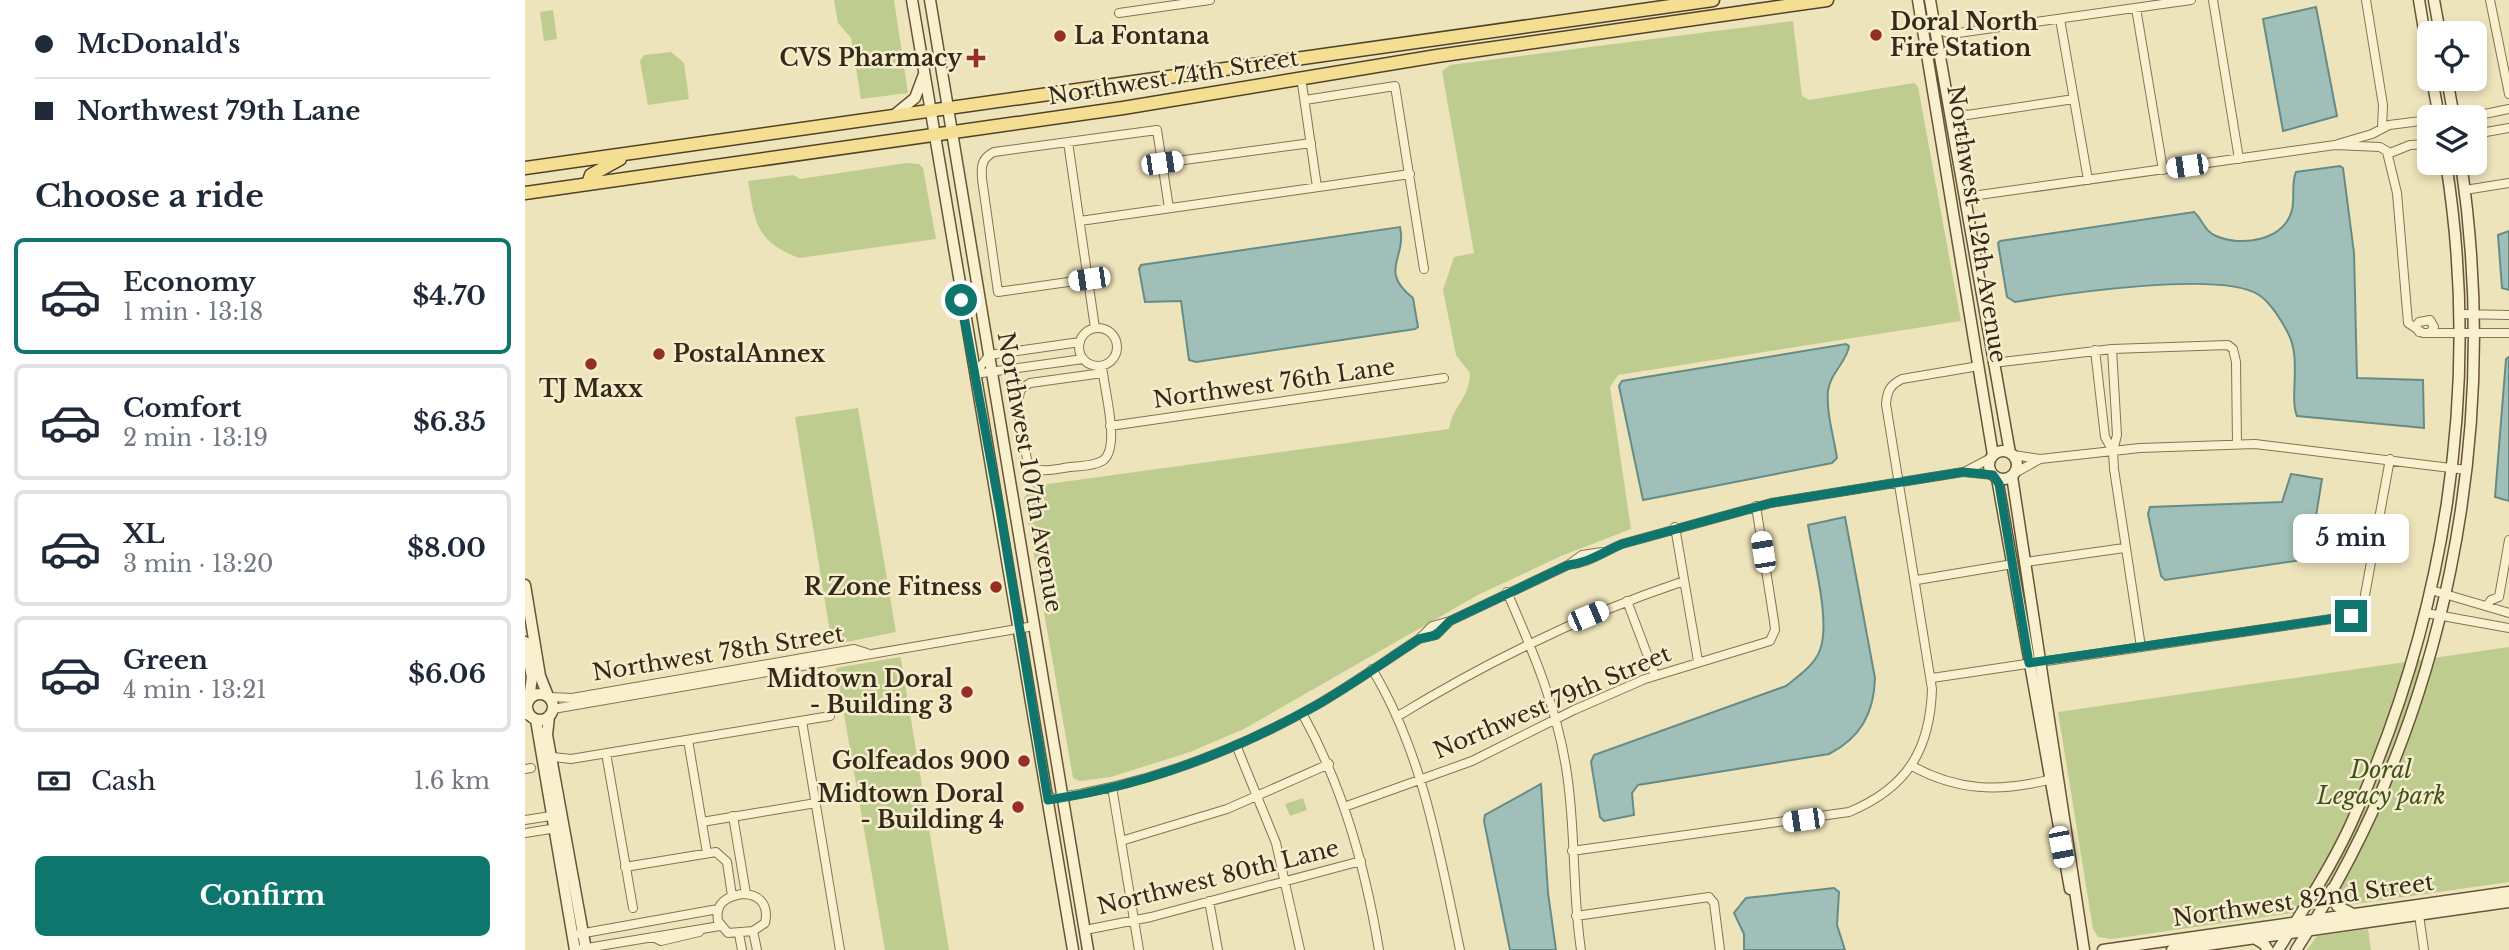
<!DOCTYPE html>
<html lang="en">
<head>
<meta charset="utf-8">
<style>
  body { margin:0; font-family:"Libre Baskerville",serif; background:#f6f6f7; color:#1f2937; height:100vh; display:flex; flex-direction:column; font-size:26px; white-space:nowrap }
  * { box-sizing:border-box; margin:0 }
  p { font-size:23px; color:#747a83 }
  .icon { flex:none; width:38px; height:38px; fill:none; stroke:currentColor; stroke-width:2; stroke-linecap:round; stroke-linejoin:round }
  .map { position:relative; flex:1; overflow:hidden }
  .sheet { display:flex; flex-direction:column; background:#fff; width:525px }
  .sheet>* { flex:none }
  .top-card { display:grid; align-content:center; height:154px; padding:0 35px; background:#fff }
  .fabs { position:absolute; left:1892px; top:21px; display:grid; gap:14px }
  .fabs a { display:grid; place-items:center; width:70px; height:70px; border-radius:10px; background:#fff; box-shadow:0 4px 10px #0003; font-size:35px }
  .end { position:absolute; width:32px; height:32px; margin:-16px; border:9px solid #0f766e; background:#fff; box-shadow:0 0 0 4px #fff }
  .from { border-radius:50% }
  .bubble { position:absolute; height:49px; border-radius:10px; background:#fff; box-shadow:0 4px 10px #0003; font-size:23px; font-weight:700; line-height:49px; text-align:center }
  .car { position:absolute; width:21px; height:42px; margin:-21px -10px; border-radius:9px; box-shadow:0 0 5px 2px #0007; background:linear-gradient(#fff 24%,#345 0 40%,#fff 0 76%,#345 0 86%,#fff 0) }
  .top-card b { display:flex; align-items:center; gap:24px; height:66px; font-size:26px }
  .top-card b+b { border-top:2px solid #e0e1e3 }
  .top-card i { width:18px; height:18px; background:#1f2937 }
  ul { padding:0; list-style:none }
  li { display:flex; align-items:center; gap:21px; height:116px; margin:0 14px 10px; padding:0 21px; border:4px solid #e0e1e3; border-radius:10px }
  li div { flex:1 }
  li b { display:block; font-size:26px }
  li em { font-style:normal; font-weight:700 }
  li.current { border-color:#0f766e }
  li>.icon { width:63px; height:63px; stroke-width:1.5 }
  h2 { padding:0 35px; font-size:32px; line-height:84px }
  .pay { display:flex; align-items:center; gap:18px; height:77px; padding:0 35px; font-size:26px }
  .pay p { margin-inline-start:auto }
  .action { display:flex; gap:14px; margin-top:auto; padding:14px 35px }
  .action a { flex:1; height:80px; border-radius:10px; background:#0f766e; color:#fff; font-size:28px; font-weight:700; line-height:80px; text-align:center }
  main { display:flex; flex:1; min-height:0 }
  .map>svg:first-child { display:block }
  .green { fill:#bfcc90 }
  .water { fill:#9fbfb8; stroke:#678c86; stroke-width:2 }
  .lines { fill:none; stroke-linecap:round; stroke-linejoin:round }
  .street-casing { stroke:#857355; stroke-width:10 }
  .secondary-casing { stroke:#675439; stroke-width:13 }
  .primary-casing { stroke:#52412a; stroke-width:15 }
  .street { stroke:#f9f0ce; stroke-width:8 }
  .secondary { stroke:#f9f0ce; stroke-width:10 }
  .primary { stroke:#f4de91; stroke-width:12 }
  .route { stroke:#0f766e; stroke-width:9 }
  .poi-dot { fill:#952e24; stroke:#f5edcb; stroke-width:2.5 }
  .labels { text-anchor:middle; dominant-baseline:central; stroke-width:5; stroke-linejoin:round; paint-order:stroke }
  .poi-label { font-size:23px; font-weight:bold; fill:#34291a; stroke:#f5edcb; text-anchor:end }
  .street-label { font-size:23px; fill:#34291a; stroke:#f5edcb }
  .park-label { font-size:23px; font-style:italic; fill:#405120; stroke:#f5edcb }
</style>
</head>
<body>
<main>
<section class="sheet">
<div class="top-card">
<b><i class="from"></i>McDonald's</b>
<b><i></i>Northwest 79th Lane</b>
</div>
<h2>Choose a ride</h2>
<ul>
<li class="current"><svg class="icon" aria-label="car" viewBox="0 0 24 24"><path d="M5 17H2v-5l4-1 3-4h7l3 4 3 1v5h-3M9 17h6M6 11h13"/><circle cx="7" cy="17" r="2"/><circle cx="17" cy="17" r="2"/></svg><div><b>Economy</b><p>1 min · 13:18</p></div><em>$4.70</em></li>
<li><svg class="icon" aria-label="car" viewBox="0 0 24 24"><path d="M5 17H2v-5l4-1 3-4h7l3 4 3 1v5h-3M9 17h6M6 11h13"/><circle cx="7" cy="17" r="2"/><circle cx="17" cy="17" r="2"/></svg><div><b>Comfort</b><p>2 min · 13:19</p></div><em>$6.35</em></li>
<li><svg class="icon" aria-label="car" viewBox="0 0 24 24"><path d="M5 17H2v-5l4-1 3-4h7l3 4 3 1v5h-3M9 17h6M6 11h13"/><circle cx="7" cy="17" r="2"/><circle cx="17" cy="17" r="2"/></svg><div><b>XL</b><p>3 min · 13:20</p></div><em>$8.00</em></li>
<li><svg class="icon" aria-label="car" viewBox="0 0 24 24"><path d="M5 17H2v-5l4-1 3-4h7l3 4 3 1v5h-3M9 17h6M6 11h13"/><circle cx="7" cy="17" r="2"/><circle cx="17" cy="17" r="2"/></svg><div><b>Green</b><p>4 min · 13:21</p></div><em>$6.06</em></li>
</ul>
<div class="pay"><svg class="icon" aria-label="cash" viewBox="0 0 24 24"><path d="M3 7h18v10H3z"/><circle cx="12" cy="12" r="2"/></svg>Cash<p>1.6 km</p></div>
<div class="action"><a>Confirm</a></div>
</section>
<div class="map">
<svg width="1984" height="950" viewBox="0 0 1984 950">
  <rect width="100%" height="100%" fill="#eee4bb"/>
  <!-- green -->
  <path class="green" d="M309,0H369L383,93L336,99L326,38L313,23Z
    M28,10L32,39L19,41L15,12Z
    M1268,21L1277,96L1284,100L1389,83L1393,87L1436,321L1093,375L1085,387L1106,529L1036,556L953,595L719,729L665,752L586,777L555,781L548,778L499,498L508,486L924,429C928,405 944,400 945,373L931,355L918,290L929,257L949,253L917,71L925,65Z
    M146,52L159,63L164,99L123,105L115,61L119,55Z
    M381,163L394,164L398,168L411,239L274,258C230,241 230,222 223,181L268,175L275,179Z
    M333,408L371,632L307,645L270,417Z
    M1984,647V882L1587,939L1573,937L1568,929L1533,712Z
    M375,657L376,659L424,950H360L311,668Z
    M778,798L782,810L765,816L760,804Z
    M1843,929L1846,950H1782L1792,936Z"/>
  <!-- water -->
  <path class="water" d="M1791,7L1812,116L1758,131L1738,19Z
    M1815,166L1818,168L1829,253L1832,378L1898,380L1899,428L1772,416C1764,398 1777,359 1763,333C1757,321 1745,302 1734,295C1697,270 1537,294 1490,302L1482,297L1473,243L1475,241L1669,212C1678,220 1679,231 1691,236C1716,247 1759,241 1767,210C1770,198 1766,183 1771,172Z
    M875,227C882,259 853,270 888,298L893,327L890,329L671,362L664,360L656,301L620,302L614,269L616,265Z
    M1984,231V290L1977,288L1973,235Z
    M1321,344L1324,346C1322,362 1305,373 1303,391C1301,412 1309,438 1312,458L1307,463L1118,500L1094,386L1097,381Z
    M1984,357V501L1970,497L1981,359Z
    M1766,474L1797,479L1784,559L1640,580L1636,576L1623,514L1625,507L1757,502Z
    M1320,517L1350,678C1349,714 1335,738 1304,754L1113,785L1107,793L1109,815L1079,821L1075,817L1066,762L1069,755L1261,686C1273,676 1289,666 1295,650C1306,621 1288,557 1283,525Z
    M1016,784L1023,893L1031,950H985L959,821L960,815Z
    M1309,888L1314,892L1312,925L1320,950H1219V934L1209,913L1221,898Z"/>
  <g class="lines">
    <!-- street casing -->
    <g class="street-casing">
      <path id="street" d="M1688,0L1714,159
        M1841,0L1858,105L1857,128
        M1965,0L1984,94
        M1611,8L1638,170
        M594,13L685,0
        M1535,19L1563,180
        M1410,29L1426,34L1666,0
        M776,77L792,187
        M780,100L870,86L899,269
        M1425,109L1442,115L1549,99
        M1945,117L1984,109
        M1950,134L1984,128
        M543,142L570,328
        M1813,144L1847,134L1864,125L1904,120
        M1862,152L1872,193L1883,323L1898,333H1984
        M637,163L786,143
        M1940,190L1984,183
        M1440,197L1810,145L1855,147L1865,153L1885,145L1904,144
        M555,221L885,174
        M564,279L473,292L457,179C456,165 457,158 469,152L632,130L644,208
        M1934,314L1984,315
        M554 347a19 19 0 1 1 38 0a19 19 0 1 1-38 0Z
        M1894,332L1891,326L1894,322L1905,320L1909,327L1905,333
        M1587,349L1592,435L1588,451L1589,469L1616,647
        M1570,350L1580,437L1588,451
        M1468,363L1587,349L1703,345L1708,349L1711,362L1712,444
        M576,366L578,373C580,393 596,450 577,461C569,466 555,466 545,467C530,469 516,474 503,465L492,403L496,389L505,383L578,373
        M450,374L464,355L555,342
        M450,374L558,359
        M585,426L919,378
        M1488,455L1515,459L1615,448L1730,444L1942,470
        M1441,471L1466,458
        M1490,473L1515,459
        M1150,527L1173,661
        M1501,562L1599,548
        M1043,565L1057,555L1077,552
        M1392,580L1488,564
        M1906,590L1984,613
        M982,592C1008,651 1033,710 1042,774C1051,833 1047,891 1056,950
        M1102,601L1130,675
        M1962,606L1966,600L1974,597L1984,540
        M1901,613L1984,628
        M894,639L911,635L924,622
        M847,669C898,753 915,855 935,950
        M1407,678L1826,616L1838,606L1840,595L1865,459
        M25,697L47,698L329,649L342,653
        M28,709L509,626
        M777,713C818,787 840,866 854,950
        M0,715L5,716
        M873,716C965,660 1057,615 1159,581
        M277,721L315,950
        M163,740L182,853
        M711,745L751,843L775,950
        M81,753L108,908
        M28,757L46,759L305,716
        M1387,766C1432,791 1474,792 1523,780
        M0,769L6,768
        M587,787L614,950
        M523,799C617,786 708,752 790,706C826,685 860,661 894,639L907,626L925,621L1043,565C1064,563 1078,552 1097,544L1246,503L1438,472L1468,475
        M819,807L947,761L1049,710L1120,679L1245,641L1250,630L1249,621L1231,506
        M208,816L221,894
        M0,820L32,815
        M177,822L291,803
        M0,833L32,828
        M596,841L702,809L804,764
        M1047,851L1324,812C1382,788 1405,750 1407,689L1361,404C1362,391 1365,385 1377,379L1454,366
        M100,867L191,852L202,862L207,896
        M217,894C235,894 244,905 240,923L228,931L203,933L193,921C190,903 201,897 217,894Z
        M684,901L693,950
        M1894,915L1899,950
        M1051,916L1184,897L1189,903L1195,950
        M560,930L626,917L836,861
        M228,931L232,950
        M54,934L193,909
        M214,934L217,950
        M128,937L136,941L174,932
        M56,949L195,926"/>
    </g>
    <!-- secondary casing -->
    <g class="secondary-casing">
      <path id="secondary" d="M387,0L548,950
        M405,0L563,950
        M1393,0L1468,455
        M1405,0L1485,453
        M1894,0L1904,60
        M1909,0L1915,33
        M1907,79L1914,117
        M1922,79L1929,117
        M368,116L390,98L399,74
        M1464 465a14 14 0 1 1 28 0a14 14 0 1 1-28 0Z
        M1487,476L1559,950
        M1472,478L1545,889
        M0,585L15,676L23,696
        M0,642L7,677L4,699
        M2 707a13 13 0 1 1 26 0a13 13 0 1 1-26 0Z
        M24,716L22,735L61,950
        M11,720L50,950
        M1807,889L1812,906L1826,913
        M1729,938L1739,944L1743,950
        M1578,950L1984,892
        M1647,950L1984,902
        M1753,950C1778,910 1805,869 1825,826C1920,619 1957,389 1921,163
        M1771,950C1922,720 1976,433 1936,163"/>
    </g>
    <!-- primary casing -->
    <g class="primary-casing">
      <path id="primary" d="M0,168L1188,0
        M63,184L66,175L95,159
        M0,193L598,108L912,56L1302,0"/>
    </g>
    <!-- street -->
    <use href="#street" class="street"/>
    <!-- secondary -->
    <use href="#secondary" class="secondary"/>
    <!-- primary -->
    <use href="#primary" class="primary"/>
  </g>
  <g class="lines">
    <!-- route -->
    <path class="route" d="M436,300L475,510L523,800C617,786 708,752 790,706C826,686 860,661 894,639L911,635L925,621L1043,565C1064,563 1078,552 1097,544L1246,503L1438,472L1468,475L1474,484L1504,663L1826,616"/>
  </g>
  <!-- markers -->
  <g class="poi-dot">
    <circle cx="1351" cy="35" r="7"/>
    <circle cx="535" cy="36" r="7"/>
    <path d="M447.5 47.5h7v7h7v7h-7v7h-7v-7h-7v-7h7z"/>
    <circle cx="134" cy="354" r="7"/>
    <circle cx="66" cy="364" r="7"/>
    <circle cx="471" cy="587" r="7"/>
    <circle cx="442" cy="692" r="7"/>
    <circle cx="499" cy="761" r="7"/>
    <circle cx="493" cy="807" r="7"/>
  </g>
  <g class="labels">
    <!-- poi labels -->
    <g class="poi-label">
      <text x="1365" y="22" text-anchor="start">Doral North<tspan x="1365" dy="26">Fire Station</tspan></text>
      <text x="549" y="36" text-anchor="start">La Fontana</text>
      <text x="437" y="58">CVS Pharmacy</text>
      <text x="148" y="354" text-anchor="start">PostalAnnex</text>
      <text x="66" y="389" text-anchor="middle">TJ Maxx</text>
      <text x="457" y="587">R Zone Fitness</text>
      <text x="428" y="679">Midtown Doral<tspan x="428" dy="26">- Building 3</tspan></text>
      <text x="485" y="761">Golfeados 900</text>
      <text x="479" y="794">Midtown Doral<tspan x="479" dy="26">- Building 4</tspan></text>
    </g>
    <!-- street labels -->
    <g class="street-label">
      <text transform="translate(648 77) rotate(-9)">Northwest 74th Street</text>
      <text transform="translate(1452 224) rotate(81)">Northwest 112th Avenue</text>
      <text transform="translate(749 383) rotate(-8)">Northwest 76th Lane</text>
      <text transform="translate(505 472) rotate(80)">Northwest 107th Avenue</text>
      <text transform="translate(193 653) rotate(-9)">Northwest 78th Street</text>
      <text transform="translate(1027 702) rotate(-23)">Northwest 79th Street</text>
      <text transform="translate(693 877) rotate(-14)">Northwest 80th Lane</text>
      <text transform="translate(1778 900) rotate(-8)">Northwest 82nd Street</text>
    </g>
    <!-- park labels -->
    <g class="park-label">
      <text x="1856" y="770">Doral<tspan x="1856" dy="26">Legacy park</tspan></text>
    </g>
  </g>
</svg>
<div class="fabs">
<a><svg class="icon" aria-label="locate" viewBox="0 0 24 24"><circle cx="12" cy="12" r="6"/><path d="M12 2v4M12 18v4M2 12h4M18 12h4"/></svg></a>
<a><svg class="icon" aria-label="layers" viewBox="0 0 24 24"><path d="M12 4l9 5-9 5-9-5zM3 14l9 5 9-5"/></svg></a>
</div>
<i class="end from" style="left:436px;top:300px"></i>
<i class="end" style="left:1826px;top:616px"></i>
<div class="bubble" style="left:1768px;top:514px;width:116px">5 min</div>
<i class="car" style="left:637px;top:163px;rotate:82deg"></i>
<i class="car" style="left:1662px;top:166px;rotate:262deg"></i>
<i class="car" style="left:564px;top:279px;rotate:262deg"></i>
<i class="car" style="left:1238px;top:552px;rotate:351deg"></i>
<i class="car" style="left:1063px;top:616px;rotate:67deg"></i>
<i class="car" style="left:1278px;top:820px;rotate:262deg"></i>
<i class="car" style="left:1536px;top:847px;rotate:169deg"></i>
</div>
</main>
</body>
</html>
